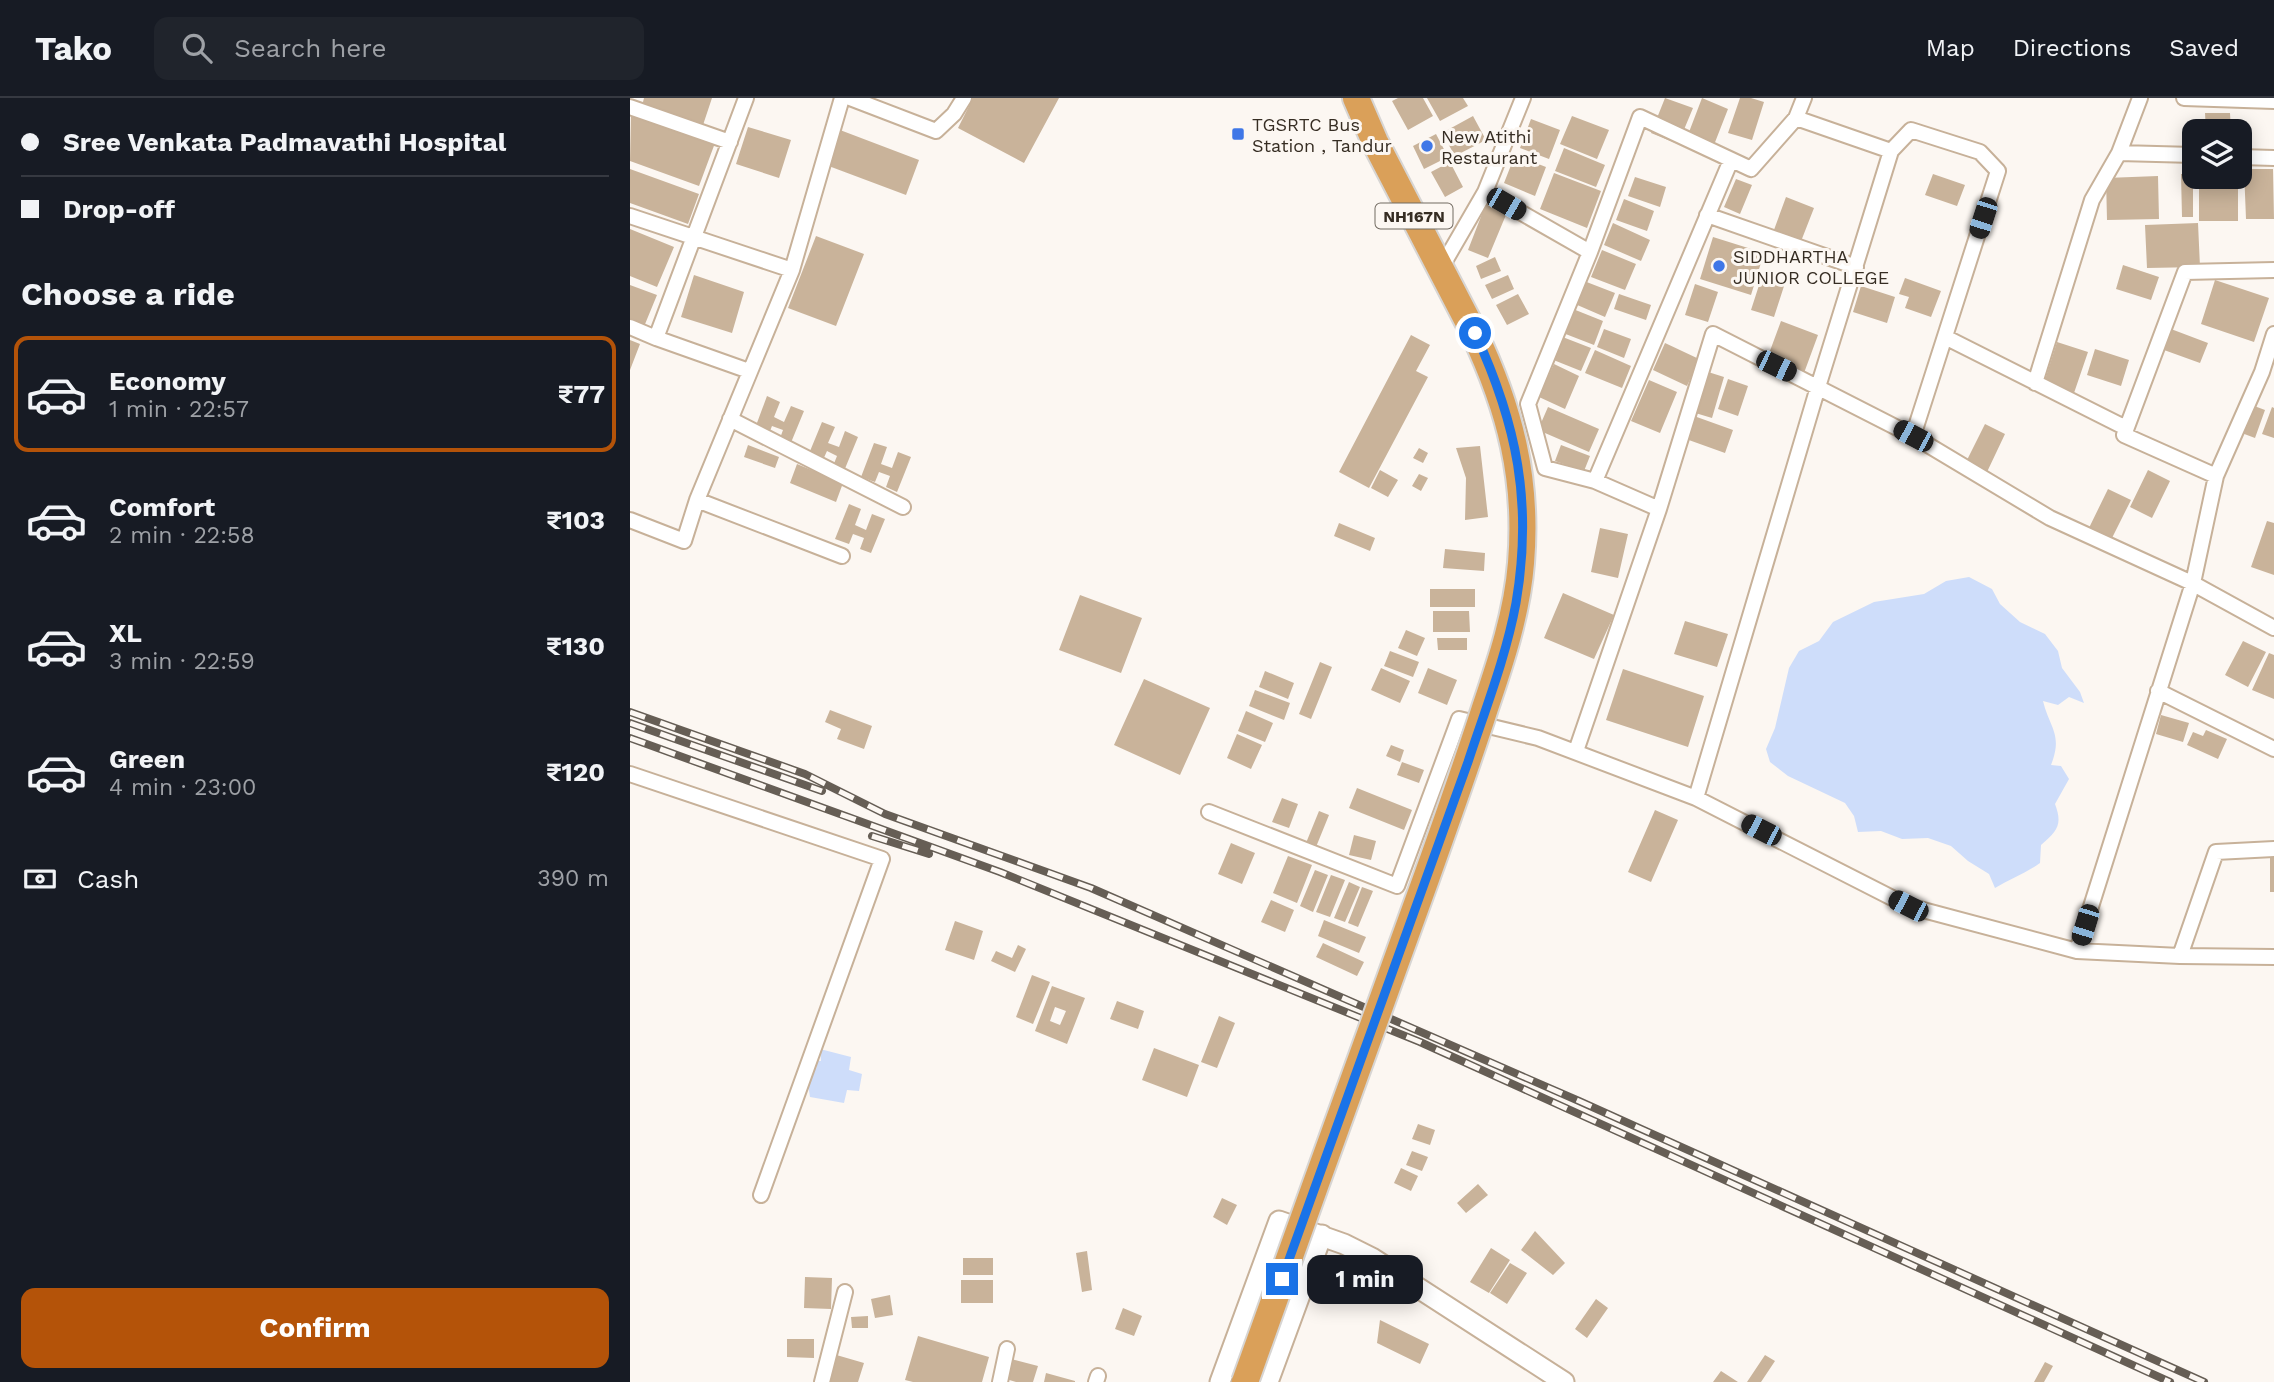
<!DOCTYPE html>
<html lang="en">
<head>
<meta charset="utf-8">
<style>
  body { margin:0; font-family:"Work Sans",sans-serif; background:#20242c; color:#f1f3f6; height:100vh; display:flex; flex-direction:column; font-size:26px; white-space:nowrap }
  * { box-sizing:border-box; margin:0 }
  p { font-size:23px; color:#9ea1a6 }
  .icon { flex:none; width:38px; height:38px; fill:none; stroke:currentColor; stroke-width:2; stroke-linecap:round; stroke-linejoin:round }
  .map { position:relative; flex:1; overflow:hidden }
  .drawer { display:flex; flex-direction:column; background:#171b24; width:630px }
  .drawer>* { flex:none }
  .hud { display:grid; align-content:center; height:154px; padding:0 21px; background:#171b24 }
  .tools { position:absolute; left:1552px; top:21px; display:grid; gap:14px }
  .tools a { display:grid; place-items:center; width:70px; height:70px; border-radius:14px; background:#171b24; box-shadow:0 4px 18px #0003; font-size:35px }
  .end { position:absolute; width:32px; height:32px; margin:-16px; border:9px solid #1a73e8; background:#fff; box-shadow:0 0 0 4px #fff }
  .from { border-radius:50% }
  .bubble { position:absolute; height:49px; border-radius:14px; background:#171b24; box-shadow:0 4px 18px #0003; font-size:23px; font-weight:700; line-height:49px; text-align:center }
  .car { position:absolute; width:21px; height:42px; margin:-21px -10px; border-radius:9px; box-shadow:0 0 5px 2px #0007; background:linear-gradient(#222 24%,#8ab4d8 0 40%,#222 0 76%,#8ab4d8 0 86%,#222 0) }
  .hud b { display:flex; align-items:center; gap:24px; height:66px; font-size:26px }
  .hud b+b { border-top:2px solid #363941 }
  .hud i { width:18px; height:18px; background:#f1f3f6 }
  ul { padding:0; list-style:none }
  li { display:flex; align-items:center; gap:21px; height:116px; margin:0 14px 10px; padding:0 7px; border:4px solid transparent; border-radius:14px }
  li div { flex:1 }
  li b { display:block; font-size:26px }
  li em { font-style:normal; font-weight:700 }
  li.current { border-color:#b45309 }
  li>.icon { width:63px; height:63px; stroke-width:1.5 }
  h2 { padding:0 21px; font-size:32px; line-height:84px }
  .pay { display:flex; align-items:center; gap:18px; height:77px; padding:0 21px; font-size:26px }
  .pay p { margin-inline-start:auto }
  .cta { display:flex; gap:14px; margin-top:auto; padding:14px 21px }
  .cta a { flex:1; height:80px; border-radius:14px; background:#b45309; color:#fff; font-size:28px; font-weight:700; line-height:80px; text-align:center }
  header { display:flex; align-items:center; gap:42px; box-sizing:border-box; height:98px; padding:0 35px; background:#171b24; border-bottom:2px solid #363941 }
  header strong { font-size:33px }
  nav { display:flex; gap:38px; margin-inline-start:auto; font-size:24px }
  .search { width:490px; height:63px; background:#20242c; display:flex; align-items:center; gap:18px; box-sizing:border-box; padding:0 24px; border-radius:14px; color:#9ea1a6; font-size:26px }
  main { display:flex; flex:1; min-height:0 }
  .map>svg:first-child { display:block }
  .water { fill:#ceddfa }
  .building { fill:#c9b39a; fill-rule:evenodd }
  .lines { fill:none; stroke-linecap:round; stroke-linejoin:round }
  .street-casing { stroke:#c7b199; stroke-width:18 }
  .secondary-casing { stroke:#c7b199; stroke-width:23 }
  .highway-casing { stroke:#d7d5d3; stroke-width:30 }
  .street { stroke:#fff; stroke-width:14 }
  .secondary { stroke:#fff; stroke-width:19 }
  .highway { stroke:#daa059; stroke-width:26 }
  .rail-casing { stroke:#665e55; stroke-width:8 }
  .rail { stroke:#fcf7f2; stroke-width:5; stroke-dasharray:16; stroke-linecap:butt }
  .highway-bridge-casing { stroke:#d7d5d3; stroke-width:30; stroke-linecap:butt }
  .highway-bridge { stroke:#daa059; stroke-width:26 }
  .route { stroke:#1a73e8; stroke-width:9 }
  .poi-dot { fill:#3f77e7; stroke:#fcf7f2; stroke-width:2.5 }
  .labels { text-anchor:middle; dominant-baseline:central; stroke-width:6; stroke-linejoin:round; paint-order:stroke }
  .shield { fill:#fcf7f2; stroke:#716a61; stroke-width:2 }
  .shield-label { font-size:16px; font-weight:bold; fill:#362d23 }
  .poi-label { font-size:18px; fill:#362d23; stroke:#fcf7f2; text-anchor:start }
</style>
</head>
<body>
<header>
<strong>Tako</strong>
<div class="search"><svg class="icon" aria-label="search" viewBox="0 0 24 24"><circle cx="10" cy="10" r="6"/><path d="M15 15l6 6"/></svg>Search here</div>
<nav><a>Map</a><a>Directions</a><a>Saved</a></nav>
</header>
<main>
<section class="drawer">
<div class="hud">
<b><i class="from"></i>Sree Venkata Padmavathi Hospital</b>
<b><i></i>Drop-off</b>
</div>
<h2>Choose a ride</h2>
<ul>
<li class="current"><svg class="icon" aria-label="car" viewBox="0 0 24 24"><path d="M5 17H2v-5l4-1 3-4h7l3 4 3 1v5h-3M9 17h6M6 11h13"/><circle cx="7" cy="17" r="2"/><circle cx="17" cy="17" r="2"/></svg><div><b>Economy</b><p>1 min · 22:57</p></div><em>₹77</em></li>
<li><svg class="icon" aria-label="car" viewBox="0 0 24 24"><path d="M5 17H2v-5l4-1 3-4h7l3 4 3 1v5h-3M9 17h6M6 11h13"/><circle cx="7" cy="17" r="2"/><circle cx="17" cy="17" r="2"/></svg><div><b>Comfort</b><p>2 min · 22:58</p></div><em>₹103</em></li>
<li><svg class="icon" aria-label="car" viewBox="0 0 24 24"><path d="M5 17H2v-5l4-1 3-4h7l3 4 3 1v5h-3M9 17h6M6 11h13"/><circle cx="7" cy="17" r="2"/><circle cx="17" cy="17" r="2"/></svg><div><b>XL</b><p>3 min · 22:59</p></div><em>₹130</em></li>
<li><svg class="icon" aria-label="car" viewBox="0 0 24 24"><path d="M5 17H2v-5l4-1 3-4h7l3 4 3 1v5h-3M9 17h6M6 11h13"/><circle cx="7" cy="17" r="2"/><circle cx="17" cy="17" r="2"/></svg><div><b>Green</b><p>4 min · 23:00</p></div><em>₹120</em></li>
</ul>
<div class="pay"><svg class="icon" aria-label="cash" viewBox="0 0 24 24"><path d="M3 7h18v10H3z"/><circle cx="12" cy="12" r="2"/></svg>Cash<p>390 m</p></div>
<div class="cta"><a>Confirm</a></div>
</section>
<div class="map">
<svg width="1644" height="1284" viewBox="0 0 1644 1284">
  <rect width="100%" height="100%" fill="#fcf7f2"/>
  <!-- water -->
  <path class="water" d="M1339,479L1362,491L1370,506L1390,524L1415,536L1428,553L1432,570L1450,594L1454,605L1439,599L1428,607L1413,603C1420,631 1433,636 1421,667L1431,668L1439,681L1425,706C1433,727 1427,733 1411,747L1410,765C1396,775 1380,781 1365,790L1359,776L1338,763L1321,748L1298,740L1272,741L1251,733L1228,734L1224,718L1215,705L1158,678L1140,664L1136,651L1145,630L1159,570L1169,553L1189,543L1203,524L1244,504L1294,496L1316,483Z
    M190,951L221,959L219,972L232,976L229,993L217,992L214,1005L180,999L175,968L186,971L187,967L177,965V961L191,963Z"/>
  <!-- building -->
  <path class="building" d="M14,0H82L73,27L12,8Z
    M343,0H429L394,65L328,30Z
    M768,0H793L803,18L778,32L762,3Z
    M797,0H833L838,8L810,23Z
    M1035,0L1063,10L1048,46L1021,35Z
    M1072,0L1098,11L1082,52L1056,42Z
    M1110,0H1121L1134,4L1122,42L1098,35Z
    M1,15L85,45L69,88L0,63Z
    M1575,15H1600L1601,33H1576Z
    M843,18L856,42L825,58L812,35Z
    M942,18L979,32L967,61L930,46Z
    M901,21L930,32L919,61L890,50Z
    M118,29L161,42L149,80L106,66Z
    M210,32L289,62L276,97L196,67Z
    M1555,35H1564V56H1555Z
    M806,36L818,59L794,71L783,48Z
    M934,50L975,67L966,89L925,73Z
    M885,57L916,69L905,98L874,85Z
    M820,64L833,89L815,99L801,74Z
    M0,71L69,96L58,126L0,105Z
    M1614,71H1643L1644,121H1616Z
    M924,75L971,93L957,130L910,111Z
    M1303,76L1335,87L1327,108L1295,97Z
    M1551,76H1563V119H1552Z
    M1528,78L1529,121L1477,122L1476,80Z
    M1005,79L1036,89L1030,109L998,98Z
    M1569,79H1608V123H1569Z
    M1106,81L1122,87L1110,116L1094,109Z
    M1156,99L1184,110L1168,151L1141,140Z
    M994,101L1024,113L1017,133L986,122Z
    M857,103L878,112L858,160L838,152Z
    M983,125L1020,142L1011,163L974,147Z
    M1568,125L1570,169L1517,170L1515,127Z
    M0,131L44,149L27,189L0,178Z
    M186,138L234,156L206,228L158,210Z
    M1083,139L1134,155L1121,197L1070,181Z
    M972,152L1006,166L995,192L961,179Z
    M865,159L871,173L851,181L846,168Z
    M1493,167L1529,179L1521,202L1486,191Z
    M64,177L114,194L102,235L51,219Z
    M878,177L884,191L862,201L855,187Z
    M1132,178L1155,185L1144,219L1121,212Z
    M1275,180L1311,193L1301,219L1275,210L1279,199L1269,196Z
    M1585,182L1639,200L1624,244L1571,226Z
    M954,183L985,195L975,219L945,206Z
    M1065,186L1088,194L1078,224L1055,217Z
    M0,187L27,197L13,231L0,225Z
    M1231,188L1265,199L1257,225L1223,214Z
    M888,196L899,216L877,227L866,207Z
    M989,196L1021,207L1016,222L984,211Z
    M943,211L973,223L964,247L933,235Z
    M1151,223L1188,237L1174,275L1137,261Z
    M974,231L1001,241L994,260L967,249Z
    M1541,231L1578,245L1570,265L1534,252Z
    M781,237L800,247L786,273L798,279L739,390L709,374Z
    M930,238L961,250L951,273L921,261Z
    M0,242L10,246L0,272Z
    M1427,244L1458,254L1444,295L1414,285Z
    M1035,245L1069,261L1057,288L1023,272Z
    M1465,251L1499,262L1491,288L1457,277Z
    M965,252L1001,268L992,290L955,275Z
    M924,266L949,278L935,311L909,299Z
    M1075,273L1094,279L1082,320L1062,314Z
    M1098,281L1118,288L1108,318L1088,311Z
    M1019,282L1047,294L1030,335L1001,323Z
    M137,298L150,304L144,319L154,324L161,308L174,313L160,347L149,343L153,332L142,328L138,338L124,333Z
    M1619,306L1635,312L1625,340L1609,334Z
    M918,309L969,331L959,354L908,332Z
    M1642,309L1644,310V340L1632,336Z
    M1064,318L1103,332L1095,355L1056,341Z
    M192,324L205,329L198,345L209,349L215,333L228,339L214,373L203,368L207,358L197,353L192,364L178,358Z
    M1355,326L1375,336L1357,374L1336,364Z
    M244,345L257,349L251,366L262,370L268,354L281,359L267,394L256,389L260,378L249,374L245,384L231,379Z
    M118,347L149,359L145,370L114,359Z
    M931,347L960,358L954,373L925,363Z
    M850,348L858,419L835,422L836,380L826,350Z
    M789,350L798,355L793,365L783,360Z
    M167,366L213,385L206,404L160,385Z
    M750,372L768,382L758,399L741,390Z
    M1518,372L1540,383L1522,420L1500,409Z
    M789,376L798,380L791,393L782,388Z
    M1478,391L1501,402L1480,444L1457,434Z
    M219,406L231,411L225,427L236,432L242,416L255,421L241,455L230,451L234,440L223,436L219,446L205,441Z
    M1637,423L1644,425V477L1621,469Z
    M709,425L745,440L740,453L704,438Z
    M970,430L998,436L988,480L961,474Z
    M815,451L855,455L854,473L813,470Z
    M800,491H845V509H800Z
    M933,495L984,517L964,561L914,540Z
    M450,497L512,520L491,575L429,552Z
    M803,513H839L840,534H803Z
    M1055,523L1098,536L1087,569L1044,556Z
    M776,532L795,540L787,558L768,550Z
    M807,540H837V552H808Z
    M1613,543L1636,554L1618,589L1595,577Z
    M760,553L789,564L783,579L754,568Z
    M1639,555L1644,557V601L1622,592Z
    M690,564L702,569L681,621L669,616Z
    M751,570L780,583L770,605L741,592Z
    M798,570L827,582L817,607L788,595Z
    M993,571L1074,598L1058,649L976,622Z
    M635,573L664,585L658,601L629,589Z
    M514,581L580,610L550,677L484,647Z
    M625,592L660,605L654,622L619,608Z
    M200,612L242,628L234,651L207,641L211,631L195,624Z
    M616,613L643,625L635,644L608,633Z
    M1531,617L1559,625L1553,644L1526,636Z
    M1576,632L1597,641L1588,661L1557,647L1563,634L1573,638Z
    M607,636L632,647L621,671L597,660Z
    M761,647L774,652L770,664L756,658Z
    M772,664L794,672L789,685L767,677Z
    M727,690L782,712L774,732L719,710Z
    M652,700L668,706L659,730L642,724Z
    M1025,712L1048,722L1021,784L998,774Z
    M689,713L699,717L686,749L676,745Z
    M724,737L746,743L741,762L719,757Z
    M601,745L625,755L612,786L588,776Z
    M658,758L682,767L667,805L643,795Z
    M1640,760H1644V794H1640Z
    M685,772L698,777L683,814L670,808Z
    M701,777L715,782L700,819L686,814Z
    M719,784L730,789L715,824L704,820Z
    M732,789L743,793L728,829L718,825Z
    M641,802L664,812L655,834L631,824Z
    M694,822L736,839L729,855L688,838Z
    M325,823L353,833L344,862L315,852Z
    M693,845L734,864L727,878L686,859Z
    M388,847L396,851L385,874L361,863L366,853L382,860Z
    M402,877L420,884L403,926L386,919Z
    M422,888L455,900L437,946L405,933ZM425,909L436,913L430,927L420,923Z
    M487,903L514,913L508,931L480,921Z
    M589,918L605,925L587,970L571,964Z
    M524,950L569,967L557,999L512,982Z
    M788,1026L805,1032L800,1047L782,1041Z
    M782,1053L798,1059L792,1073L776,1067Z
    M771,1070L788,1078L781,1093L764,1085Z
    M848,1086L858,1097L836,1115L827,1105Z
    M592,1100L607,1107L597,1127L583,1119Z
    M905,1133L935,1165L923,1177L891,1152Z
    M861,1150L880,1162L859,1195L840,1184Z
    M457,1153L462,1192L452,1194L446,1155Z
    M333,1160H363V1177H333Z
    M880,1165L897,1175L877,1206L860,1195Z
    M175,1179L202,1180L201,1211L174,1210Z
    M331,1182H363V1205H331Z
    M260,1197L263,1217L245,1220L241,1201Z
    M966,1201L978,1210L957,1240L945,1231Z
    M493,1210L512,1218L504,1238L485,1231Z
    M238,1218V1230H222L221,1219Z
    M750,1222L799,1246L790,1266L747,1245Z
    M288,1238L359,1259L352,1284H283L275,1282Z
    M157,1241H184V1260L157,1259Z
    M203,1256L234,1265L228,1284H195Z
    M1135,1257L1145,1263L1131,1284H1117Z
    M381,1261L408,1268L403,1284H386L376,1281Z
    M1415,1264L1423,1268L1414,1284H1404Z
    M1091,1273L1108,1284H1083Z
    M416,1275L445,1283V1284H414Z"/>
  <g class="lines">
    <!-- street casing -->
    <g class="street-casing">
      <path id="street" d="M220,0L306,33L324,16L334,0
        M1554,0L1644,3
        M0,9L100,44
        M1261,53L1281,32L1350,54L1368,73L1283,338
        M1489,55L1564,57
        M1610,59L1644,60
        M855,94L960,154L1010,19L1121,71L1166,20L1174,0
        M1077,117L1226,169
        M0,118L162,172
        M960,154L898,306L915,370L965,383L1101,62
        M811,170L855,94L893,0
        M0,229L26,240L116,0
        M1315,239L1496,330
        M26,240L119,273
        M1405,285L1462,102L1489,55L1510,0
        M100,321L273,409
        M1586,378L1494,337L1555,174L1644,172
        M965,383L1029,411L1083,236L1283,338L1420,420L1562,485L1644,530
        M67,402L212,458
        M0,422L54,443L67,402L162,172L212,0
        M1528,593L1644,651
        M946,653L1029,411
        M0,676L252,761L131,1097
        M1066,700L1188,289L1261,53L1166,20
        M579,714L767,788L829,621L908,640L1066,700L1278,808L1447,853L1550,858L1644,859
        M1447,853L1563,485L1586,378L1632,274L1644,236
        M1550,858L1586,754L1644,751
        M192,1284L215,1194
        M370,1284L377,1251
        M466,1284L468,1278"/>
    </g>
    <!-- secondary casing -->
    <g class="secondary-casing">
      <path id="secondary" d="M590,1284L649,1123L714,1146L742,1160L934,1284
        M638,1284L692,1137"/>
    </g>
    <!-- highway casing -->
    <g class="highway-casing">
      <path id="highway" d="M726,0L745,44L844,235"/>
    </g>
    <!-- street -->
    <use href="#street" class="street"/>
    <!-- secondary -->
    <use href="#secondary" class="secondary"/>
    <!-- highway -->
    <use href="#highway" class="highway"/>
    <!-- rail casing -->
    <g class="rail-casing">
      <path id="rail" d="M0,614L175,676L255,716L461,790L949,1003L1574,1284
        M0,625L192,693
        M0,640L370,774L790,944L1540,1284
        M242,738L299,756"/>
    </g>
    <!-- rail -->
    <use href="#rail" class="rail"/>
    <!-- highway-bridge casing -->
    <g class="highway-bridge-casing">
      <path id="highway-bridge" d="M615,1284C675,1115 736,947 797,778C817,722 837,666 855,610C871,563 887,515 891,465C898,381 880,311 844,235"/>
    </g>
    <!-- highway-bridge -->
    <use href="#highway-bridge" class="highway-bridge"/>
  </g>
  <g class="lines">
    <!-- route -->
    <path class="route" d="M652,1181L838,664C855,612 876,559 886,505C903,405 887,326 845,235"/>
  </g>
  <!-- markers -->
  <g class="poi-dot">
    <rect x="601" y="29" width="14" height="14" rx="3.5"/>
    <circle cx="797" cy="48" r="7"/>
    <circle cx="1089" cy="168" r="7"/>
  </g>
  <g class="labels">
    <!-- shield labels -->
    <rect class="shield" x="745.5" y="105.5" width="77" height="25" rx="5"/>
    <g class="shield-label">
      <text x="784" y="118">NH167N</text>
    </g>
    <!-- poi labels -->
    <g class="poi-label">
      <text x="622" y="26">TGSRTC Bus<tspan x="622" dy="21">Station , Tandur</tspan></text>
      <text x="811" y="38">New Atithi<tspan x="811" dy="21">Restaurant</tspan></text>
      <text x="1103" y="158">SIDDHARTHA<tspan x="1103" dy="21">JUNIOR COLLEGE</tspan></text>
    </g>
  </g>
</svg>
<div class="tools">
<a><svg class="icon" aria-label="layers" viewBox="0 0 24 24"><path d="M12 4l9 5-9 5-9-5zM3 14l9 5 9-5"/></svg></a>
</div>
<i class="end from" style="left:845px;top:235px"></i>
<i class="end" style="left:652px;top:1181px"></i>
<div class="bubble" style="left:677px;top:1157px;width:116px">1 min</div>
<i class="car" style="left:876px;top:106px;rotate:120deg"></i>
<i class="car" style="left:1353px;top:120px;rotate:198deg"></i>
<i class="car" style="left:1146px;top:268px;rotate:116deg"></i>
<i class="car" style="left:1283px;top:338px;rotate:298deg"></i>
<i class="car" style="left:1131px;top:732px;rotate:297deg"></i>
<i class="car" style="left:1278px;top:808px;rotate:297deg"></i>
<i class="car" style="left:1455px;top:827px;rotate:197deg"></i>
</div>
</main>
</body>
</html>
